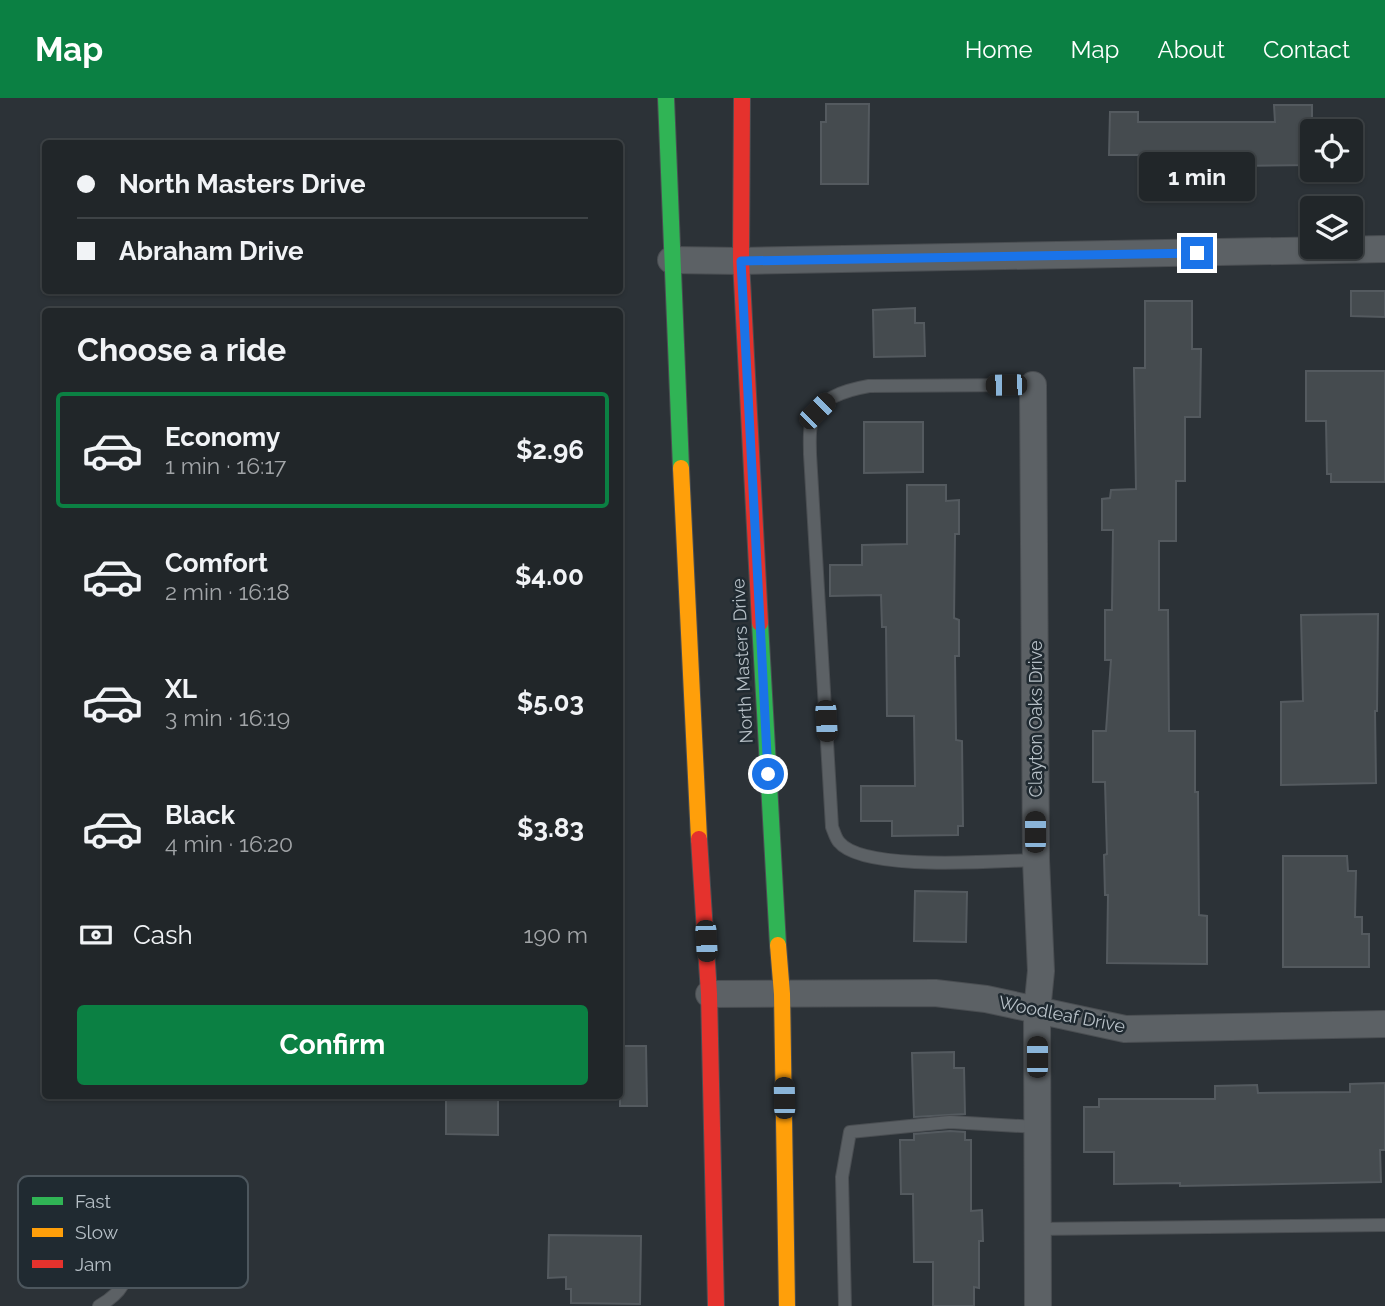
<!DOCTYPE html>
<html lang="en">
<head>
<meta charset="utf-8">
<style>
  body { margin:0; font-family:Raleway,sans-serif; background:#2d3235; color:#f1f3f6; height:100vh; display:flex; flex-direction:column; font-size:26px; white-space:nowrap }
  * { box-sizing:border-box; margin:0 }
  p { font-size:23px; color:#a2a5a8 }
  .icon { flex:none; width:38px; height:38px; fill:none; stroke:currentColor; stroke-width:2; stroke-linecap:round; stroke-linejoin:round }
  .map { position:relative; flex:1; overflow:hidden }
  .drawer { position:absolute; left:42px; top:210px; width:581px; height:791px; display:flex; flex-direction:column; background:#212629; border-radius:7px; box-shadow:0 2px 5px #0004,0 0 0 2px #3e4346 }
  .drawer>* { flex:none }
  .top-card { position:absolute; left:42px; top:42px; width:581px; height:154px; border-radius:7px; box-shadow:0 2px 5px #0004,0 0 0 2px #3e4346; display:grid; align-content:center; height:154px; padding:0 35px; background:#212629 }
  .tools { position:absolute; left:1300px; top:21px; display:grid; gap:14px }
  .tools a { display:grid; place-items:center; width:63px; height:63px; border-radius:7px; background:#212629; box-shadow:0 2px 5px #0004,0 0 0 2px #3e4346; font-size:35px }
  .end { position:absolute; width:32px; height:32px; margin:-16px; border:9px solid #1a73e8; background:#fff; box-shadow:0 0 0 4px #fff }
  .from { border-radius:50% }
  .bubble { position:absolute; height:49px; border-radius:7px; background:#212629; box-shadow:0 2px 5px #0004,0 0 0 2px #3e4346; font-size:23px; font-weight:700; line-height:49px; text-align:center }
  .car { position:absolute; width:21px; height:42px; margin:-21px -10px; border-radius:9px; box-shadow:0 0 5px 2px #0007; background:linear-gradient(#222 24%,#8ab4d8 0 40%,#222 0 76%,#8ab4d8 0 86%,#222 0) }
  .top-card b { display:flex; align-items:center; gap:24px; height:66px; font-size:26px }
  .top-card b+b { border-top:2px solid #3e4346 }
  .top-card i { width:18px; height:18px; background:#f1f3f6 }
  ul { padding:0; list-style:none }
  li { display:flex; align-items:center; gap:21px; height:116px; margin:0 14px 10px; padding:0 21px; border:4px solid transparent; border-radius:7px }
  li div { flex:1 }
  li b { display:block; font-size:26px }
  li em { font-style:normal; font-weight:700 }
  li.current { border-color:#0b8043 }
  li>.icon { width:63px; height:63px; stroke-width:1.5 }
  h2 { padding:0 35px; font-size:32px; line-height:84px }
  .pay { display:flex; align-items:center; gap:18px; height:77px; padding:0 35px; font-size:26px }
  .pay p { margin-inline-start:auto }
  .cta { display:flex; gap:14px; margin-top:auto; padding:14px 35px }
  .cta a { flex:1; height:80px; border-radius:7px; background:#0b8043; color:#fff; font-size:28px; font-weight:700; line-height:80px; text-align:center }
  header { display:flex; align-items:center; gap:42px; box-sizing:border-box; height:98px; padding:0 35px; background:#0b8043; color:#fff }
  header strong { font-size:33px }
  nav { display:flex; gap:38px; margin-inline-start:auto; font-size:24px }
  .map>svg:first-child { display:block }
  .building { fill:#454b4f; stroke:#545a5f; stroke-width:2 }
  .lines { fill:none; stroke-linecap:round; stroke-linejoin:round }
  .lane-casing { stroke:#4a4e52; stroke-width:14 }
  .street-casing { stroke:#4a4e52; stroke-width:28 }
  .fast-casing { stroke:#4a4e52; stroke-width:18 }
  .slow-casing { stroke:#4a4e52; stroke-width:18 }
  .jam-casing { stroke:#4a4e52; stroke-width:18 }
  .lane { stroke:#5c6165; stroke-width:12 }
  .street { stroke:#5c6165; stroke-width:26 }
  .fast { stroke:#30b455; stroke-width:16 }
  .slow { stroke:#ff9f0a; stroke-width:16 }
  .jam { stroke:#e5322d; stroke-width:16 }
  .route { stroke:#1a73e8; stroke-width:9 }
  .labels { text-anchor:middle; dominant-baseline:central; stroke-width:5; stroke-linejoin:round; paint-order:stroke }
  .street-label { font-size:18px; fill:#b7c0c7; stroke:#202a31 }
  .key { fill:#202a31; stroke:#4d575e; stroke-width:2 }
  .key-label { font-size:19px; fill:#b7c0c7 }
</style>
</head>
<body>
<header>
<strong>Map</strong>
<nav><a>Home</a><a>Map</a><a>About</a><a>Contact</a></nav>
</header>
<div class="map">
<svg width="1385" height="1208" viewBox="0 0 1385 1208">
  <rect width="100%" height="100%" fill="#2c3237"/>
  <!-- building -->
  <path class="building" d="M826,6H869L868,86H821V24H826Z
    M1274,7H1312V61H1310V67L1156,69V67H1140V57H1109L1110,14H1138V24H1275Z
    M1351,193H1385V219L1351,218Z
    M1145,203H1192V251H1201L1200,319H1185V383H1176V443H1159V512H1168L1169,633H1195V694H1198L1199,817L1207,818V866L1107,865L1108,797H1105L1104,757L1107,756L1105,684H1093V633H1106L1111,562H1105V512H1112L1113,432H1102V401L1110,400L1111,392L1136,391L1134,270H1145Z
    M915,210V225H924L925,258L874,259L873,212Z
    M1306,273H1385V384H1331V376H1327L1326,323H1306Z
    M864,324H923V374L864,375Z
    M907,387H946V403L959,402V436H955L954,520L959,522V558H955L956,642L962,643L963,728H958V737L892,738V723H861V688H915L914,618H887L886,529H882L881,497L830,498V467H862V447L907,446Z
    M1378,516L1377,613H1375L1376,685L1281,687V604L1303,603L1301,517Z
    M1283,758H1347L1348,773H1356L1355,819H1362V836H1369V869H1283Z
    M915,793L967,794L966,844L914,843Z
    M620,948H646L647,1008H620Z
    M954,954V970H964L965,1016L914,1019L912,955Z
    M1385,985V1052H1380L1381,1084L1180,1088V1085L1114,1086V1054H1084V1009H1099V1001H1215V988L1257,987L1258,995L1350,994V986Z
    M446,998H498V1037L446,1036Z
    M950,1033L965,1034V1042H971V1113L982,1112L983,1143H979V1190L974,1189V1208H933V1164H914L913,1096H901L900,1042H914V1036Z
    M549,1137L641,1138L640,1206L571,1205V1191H566V1179L548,1180Z"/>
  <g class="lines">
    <!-- lane casing -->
    <g class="lane-casing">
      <path id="lane" d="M1033,287L869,288C846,292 816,300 811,327C809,336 810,347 810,356L832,729C834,734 836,741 839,744C863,774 996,763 1036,762
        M1038,1131L1385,1127
        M99,1208C136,1187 127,1168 127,1131
        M845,1208L842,1079L850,1034L950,1024L1037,1029"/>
    </g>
    <!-- street casing -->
    <g class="street-casing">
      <path id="street" d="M671,162L741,163L1385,151
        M1033,287L1036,762L1041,873L1037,913L1038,1208
        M709,896L935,895L986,901L1125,931L1385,926"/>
    </g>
    <!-- fast casing -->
    <g class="fast-casing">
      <path id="fast" d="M666,0L681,370
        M760,525L778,847"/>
    </g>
    <!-- slow casing -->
    <g class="slow-casing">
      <path id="slow" d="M681,370L699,741
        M778,847L782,896L787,1208"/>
    </g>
    <!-- jam casing -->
    <g class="jam-casing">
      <path id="jam" d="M742,0L741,163L760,525
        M699,741L709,896L716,1208"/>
    </g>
    <!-- lane -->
    <use href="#lane" class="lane"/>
    <!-- street -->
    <use href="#street" class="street"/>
    <!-- fast -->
    <use href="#fast" class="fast"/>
    <!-- slow -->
    <use href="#slow" class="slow"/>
    <!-- jam -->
    <use href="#jam" class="jam"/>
  </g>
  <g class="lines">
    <!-- route -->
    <path class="route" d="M768,676L741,163L1197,155"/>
  </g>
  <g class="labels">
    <!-- street labels -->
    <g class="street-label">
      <text transform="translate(742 563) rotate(-93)">North Masters Drive</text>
      <text transform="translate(1035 621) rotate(-90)">Clayton Oaks Drive</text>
      <text transform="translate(1062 916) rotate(11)">Woodleaf Drive</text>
    </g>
  </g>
  <!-- legend -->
  <rect x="18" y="1078" width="230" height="112" rx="10" class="key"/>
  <rect x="32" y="1099" width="31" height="8" fill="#30b455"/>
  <rect x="32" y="1130" width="31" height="9" fill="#ff9f0a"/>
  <rect x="32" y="1162" width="31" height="8" fill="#e5322d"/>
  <g class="key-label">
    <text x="75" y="1110">Fast</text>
    <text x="75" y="1141">Slow</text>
    <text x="75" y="1173">Jam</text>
  </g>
</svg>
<div class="tools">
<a><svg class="icon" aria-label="locate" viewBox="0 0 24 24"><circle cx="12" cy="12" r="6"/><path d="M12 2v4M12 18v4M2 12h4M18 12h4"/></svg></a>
<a><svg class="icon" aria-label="layers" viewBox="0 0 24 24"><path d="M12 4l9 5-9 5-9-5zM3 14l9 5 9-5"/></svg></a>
</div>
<i class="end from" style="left:768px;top:676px"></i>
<i class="end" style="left:1197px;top:155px"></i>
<div class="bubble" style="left:1139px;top:54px;width:116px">1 min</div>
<i class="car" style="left:1006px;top:287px;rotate:269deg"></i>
<i class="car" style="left:817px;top:313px;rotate:45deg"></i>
<i class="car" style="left:826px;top:623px;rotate:177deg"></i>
<i class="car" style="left:1035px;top:734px;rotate:0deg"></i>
<i class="car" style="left:706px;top:843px;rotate:177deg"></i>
<i class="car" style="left:1037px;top:959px;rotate:0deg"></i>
<i class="car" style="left:784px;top:1000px;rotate:359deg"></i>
<div class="top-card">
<b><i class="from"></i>North Masters Drive</b>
<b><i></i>Abraham Drive</b>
</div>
<section class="drawer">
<h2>Choose a ride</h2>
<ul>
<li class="current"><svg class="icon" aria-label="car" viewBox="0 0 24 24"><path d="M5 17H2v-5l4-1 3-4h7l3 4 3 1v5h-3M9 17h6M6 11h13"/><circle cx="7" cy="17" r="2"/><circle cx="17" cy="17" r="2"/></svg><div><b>Economy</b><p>1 min · 16:17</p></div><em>$2.96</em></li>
<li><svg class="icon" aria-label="car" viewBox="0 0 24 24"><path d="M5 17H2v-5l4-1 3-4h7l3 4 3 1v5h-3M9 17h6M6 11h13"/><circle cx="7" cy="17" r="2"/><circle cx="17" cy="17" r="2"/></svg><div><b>Comfort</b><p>2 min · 16:18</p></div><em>$4.00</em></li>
<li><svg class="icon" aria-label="car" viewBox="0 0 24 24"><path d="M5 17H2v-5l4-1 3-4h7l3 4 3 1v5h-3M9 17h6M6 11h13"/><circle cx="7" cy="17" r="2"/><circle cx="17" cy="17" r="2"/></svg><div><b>XL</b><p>3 min · 16:19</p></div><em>$5.03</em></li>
<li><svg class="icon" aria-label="car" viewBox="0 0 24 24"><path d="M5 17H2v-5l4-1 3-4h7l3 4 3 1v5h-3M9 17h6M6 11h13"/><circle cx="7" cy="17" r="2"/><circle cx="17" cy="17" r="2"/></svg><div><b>Black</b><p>4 min · 16:20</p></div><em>$3.83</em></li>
</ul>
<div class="pay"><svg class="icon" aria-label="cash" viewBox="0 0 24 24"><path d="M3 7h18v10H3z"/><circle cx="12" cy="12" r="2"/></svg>Cash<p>190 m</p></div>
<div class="cta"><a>Confirm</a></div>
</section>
</div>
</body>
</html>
